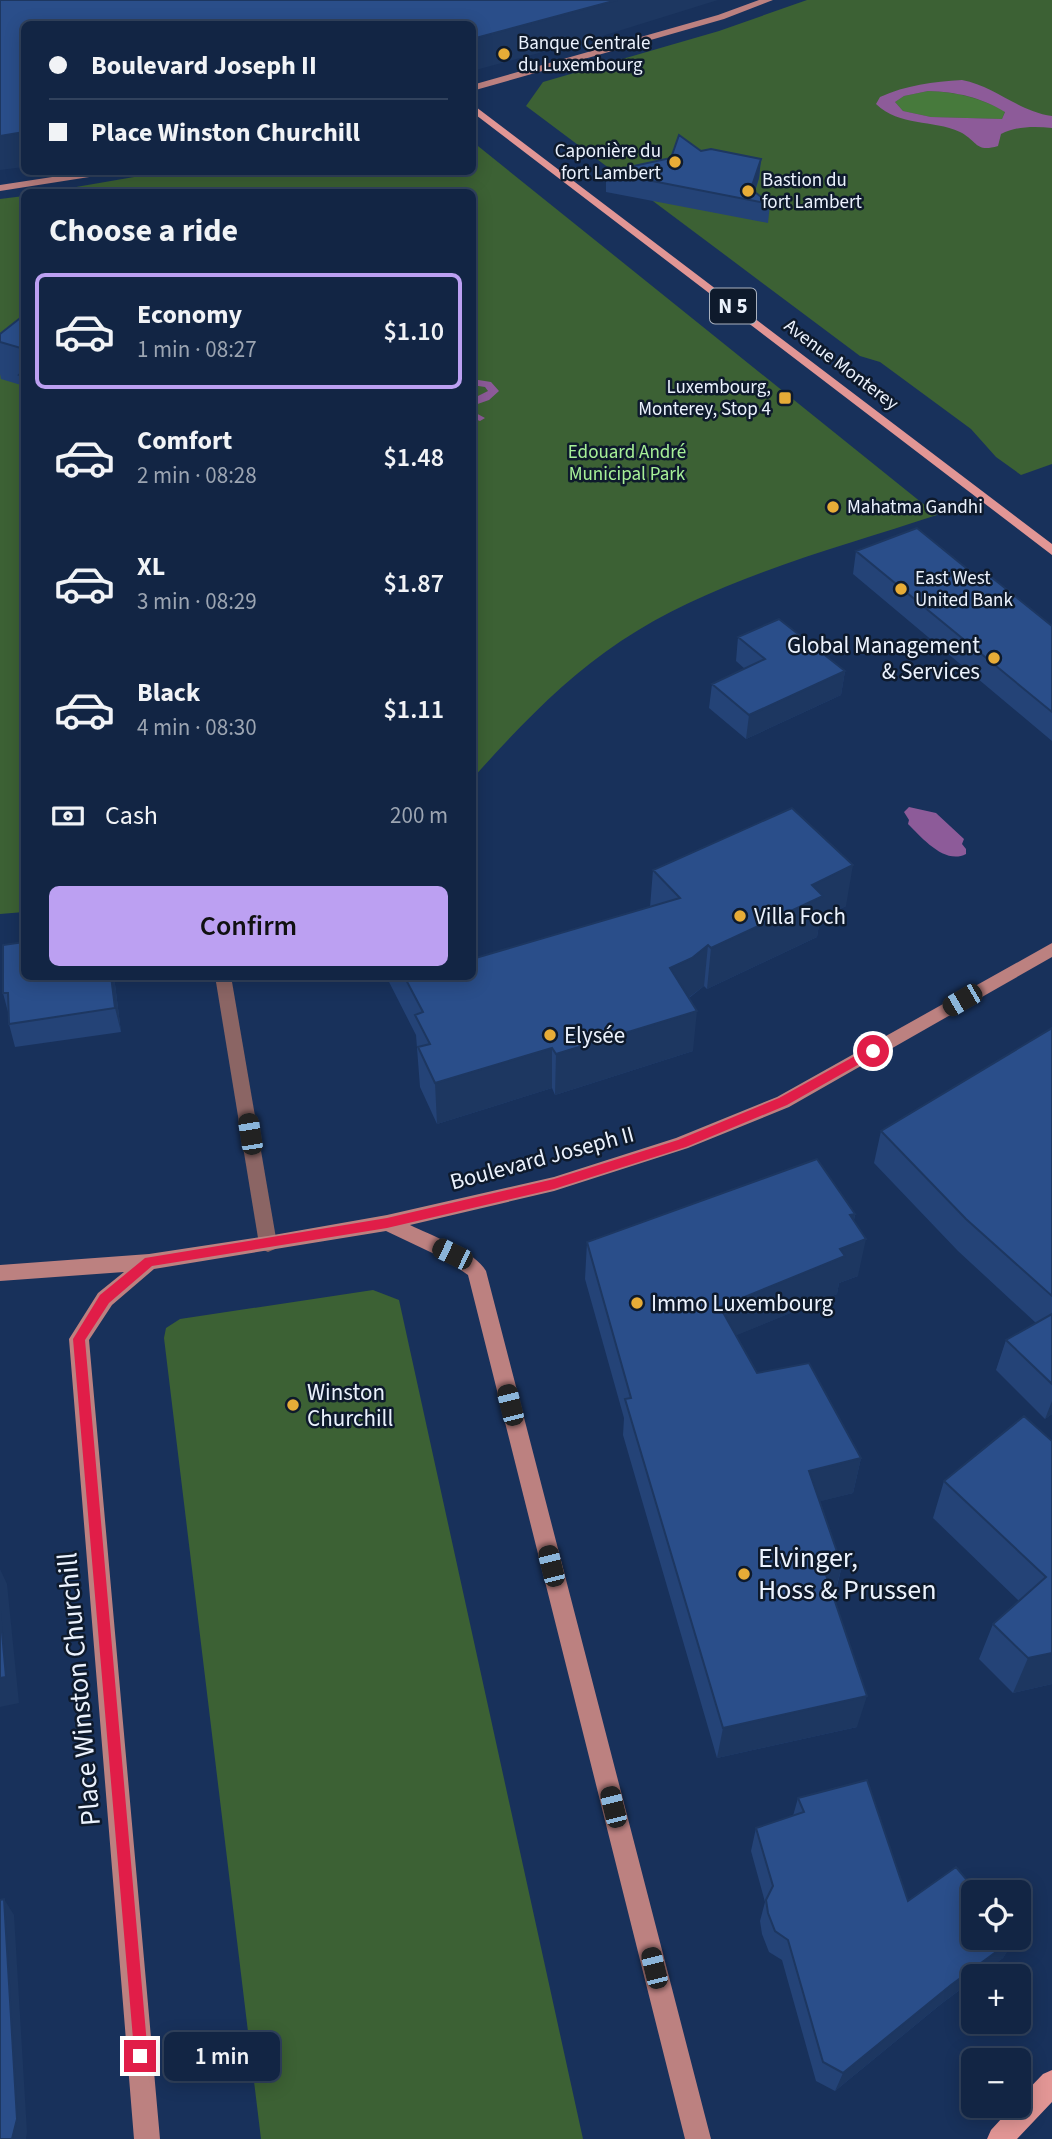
<!DOCTYPE html>
<html lang="en">
<head>
<meta charset="utf-8">
<style>
  body { margin:0; font-family:"Source Sans 3",sans-serif; background:#1f314f; color:#f1f3f6; height:100vh; display:flex; flex-direction:column; font-size:26px; white-space:nowrap }
  * { box-sizing:border-box; margin:0 }
  p { font-size:23px; color:#9ca5b2 }
  .icon { flex:none; width:38px; height:38px; fill:none; stroke:currentColor; stroke-width:2; stroke-linecap:round; stroke-linejoin:round }
  .map { position:relative; flex:1; overflow:hidden }
  .panel { position:absolute; left:21px; top:189px; width:455px; height:791px; display:flex; flex-direction:column; background:#122544; border-radius:10px; box-shadow:0 4px 18px #0003,0 0 0 2px #31425d }
  .panel>* { flex:none }
  .banner { position:absolute; left:21px; top:21px; width:455px; height:154px; border-radius:10px; box-shadow:0 4px 18px #0003,0 0 0 2px #31425d; display:grid; align-content:center; height:154px; padding:0 28px; background:#122544 }
  .fabs { position:absolute; left:961px; top:1880px; display:grid; gap:14px }
  .fabs a { display:grid; place-items:center; width:70px; height:70px; border-radius:10px; background:#122544; box-shadow:0 4px 18px #0003,0 0 0 2px #31425d; font-size:35px }
  .end { position:absolute; width:32px; height:32px; margin:-16px; border:9px solid #e11d48; background:#fff; box-shadow:0 0 0 4px #fff }
  .from { border-radius:50% }
  .bubble { position:absolute; height:49px; border-radius:10px; background:#122544; box-shadow:0 4px 18px #0003,0 0 0 2px #31425d; font-size:23px; font-weight:600; line-height:49px; text-align:center }
  .car { position:absolute; width:21px; height:42px; margin:-21px -10px; border-radius:9px; box-shadow:0 0 5px 2px #0007; background:linear-gradient(#222 24%,#8ab4d8 0 40%,#222 0 76%,#8ab4d8 0 86%,#222 0) }
  .banner b { display:flex; align-items:center; gap:24px; height:66px; font-size:26px }
  .banner b+b { border-top:2px solid #31425d }
  .banner i { width:18px; height:18px; background:#f1f3f6 }
  ul { padding:0; list-style:none }
  li { display:flex; align-items:center; gap:21px; height:116px; margin:0 14px 10px; padding:0 14px; border:4px solid transparent; border-radius:10px }
  li div { flex:1 }
  li b { display:block; font-size:26px }
  li em { font-style:normal; font-weight:600 }
  li.on { border-color:#bca0f2 }
  li>.icon { width:63px; height:63px; stroke-width:1.5 }
  h2 { padding:0 28px; font-size:32px; line-height:84px }
  .pay { display:flex; align-items:center; gap:18px; height:77px; padding:0 28px; font-size:26px }
  .pay p { margin-inline-start:auto }
  .primary-button { display:flex; gap:14px; margin-top:auto; padding:14px 28px }
  .primary-button a { flex:1; height:80px; border-radius:10px; background:#bca0f2; color:#111; font-size:28px; font-weight:600; line-height:80px; text-align:center }
  .map>svg:first-child { display:block }
  .green { fill:#3c6134 }
  .forest { fill:#477a3c }
  .water { fill:#8d5b99; fill-rule:evenodd }
  .lines { fill:none; stroke-linecap:round; stroke-linejoin:round }
  .stream { fill:#8d5b99; fill-rule:evenodd }
  .minor { fill:#8b6564; fill-rule:evenodd }
  .secondary { fill:#bc8180; fill-rule:evenodd }
  .primary { fill:#e29695; fill-rule:evenodd }
  .wall { fill:#244377 }
  .shaded-wall { fill:#1d3761 }
  .building { fill:#2a4e8a; stroke:#1d3761; stroke-width:2 }
  .route { fill:#e11d48 }
  .poi-dot { fill:#e7ac37; stroke:#0e1a2c; stroke-width:2.5 }
  .labels { text-anchor:middle; dominant-baseline:central; stroke-width:5; stroke-linejoin:round; paint-order:stroke }
  .far-poi-label { font-size:19px; fill:#ebf2fd; stroke:#0e1a2c; text-anchor:start }
  .far-street-label { font-size:19px; fill:#ebf2fd; stroke:#0e1a2c }
  .far-park-label { font-size:19px; fill:#a7f098; stroke:#0e1a2c }
  .shield { fill:#0e1a2c; stroke:#a9b1be; stroke-width:2 }
  .shield-label { font-size:21px; font-weight:bold; fill:#ebf2fd }
  .poi-label { font-size:23px; fill:#ebf2fd; stroke:#0e1a2c; text-anchor:start }
  .street-label { font-size:23px; fill:#ebf2fd; stroke:#0e1a2c }
  .near-poi-label { font-size:28px; fill:#ebf2fd; stroke:#0e1a2c; text-anchor:start }
  .near-street-label { font-size:28px; fill:#ebf2fd; stroke:#0e1a2c }
</style>
</head>
<body>
<div class="map">
<svg width="1052" height="2139" viewBox="0 0 1052 2139">
  <rect width="100%" height="100%" fill="#18315b"/>
  <!-- green -->
  <path class="green" d="M807,0H1052V464L1021,475L996,457L971,429L880,362L860,356L526,106L543,82L719,31Z
    M473,142L937,515C834,549 712,580 621,641C565,678 517,729 473,778L472,192H47L163,172H472Z
    M24,196V912L0,914V199Z
    M373,1290L399,1300L583,2139H261L164,1338L166,1328L180,1319Z"/>
  <!-- forest -->
  <path class="forest" d="M928,91C958,92 979,98 1005,111L1002,119L931,117L903,111L895,102L904,96Z"/>
  <!-- water -->
  <path class="water" d="M962,80C995,86 1019,112 1052,116V128C1035,126 1017,126 1001,134L998,146C975,153 978,141 960,132C932,119 900,127 876,104L880,97C906,85 933,82 962,80ZM928,91C957,92 980,97 1005,112L1002,119L931,117L903,111L895,102L904,96Z
    M909,807L936,813L964,839L962,844L966,849V854C945,865 922,838 908,824L909,820L904,812Z"/>
  <g class="lines">
    <!-- stream -->
    <path class="stream" d="M472,379L491,382L499,391L489,400L472,406V399L488,391L485,387L472,385Z
      M472,411L485,418L480,421L472,418Z"/>
    <!-- minor -->
    <path class="minor" d="M215,976H231L277,1244L275,1249L268,1252L261,1249L259,1244Z"/>
    <!-- secondary -->
    <path class="secondary" d="M759,0H773L724,19L472,91V85L718,15Z
      M85,172H107L102,175L0,191V185Z
      M1052,943V957L789,1107L688,1148L554,1191L410,1225C430,1235 475,1251 486,1271L711,2139H685L468,1275L445,1259L386,1231L154,1269L112,1305L89,1340L160,2139H134L69,1339L98,1293L124,1272L0,1281V1265L149,1254L268,1236L387,1215L554,1177L676,1138L777,1097Z"/>
    <!-- primary -->
    <path class="primary" d="M472,104L1052,544V555L472,112Z
      M1052,2070V2102L1017,2139H987L991,2130L1014,2105H1018V2100L1043,2074Z"/>
  </g>
  <!-- wall -->
  <path class="wall" d="M701,151L761,159L759,178L755,192L770,204L768,223L606,192V172Z
    M24,315V403L21,385L1,379L0,374V334Z
    M856,551L981,580L1052,626V741L853,574Z
    M738,637L845,671L841,695L746,739L709,708L712,684L745,669L736,661Z
    M653,870L846,906L820,919L817,937L707,989L704,986L689,998L693,1051L555,1095L552,1088L437,1124L420,1087L416,1035L386,976H472L650,907Z
    M114,976L121,1032L15,1047L9,1024L8,1012L3,993Z
    M1052,1028V1414L1045,1419L996,1370L1006,1340L1036,1323L958,1251L874,1163L881,1131Z
    M855,1214L854,1220L858,1276L839,1283L837,1294L736,1335L757,1373L861,1458L853,1493L820,1501L842,1566L834,1598L857,1727L717,1758L623,1435L624,1418L585,1279L587,1242Z
    M1052,1441V1684L1013,1693L979,1659L993,1624L1019,1601L933,1518L944,1481Z
    M798,1798L908,1901L1015,1938L1003,1958L941,2004L835,2091L816,2081L782,1960L769,1952L762,1934L760,1921L765,1902L751,1851L756,1828L793,1816Z"/>
  <!-- shaded-wall -->
  <path class="shaded-wall" d="M617,0H718L599,37L472,71V39Z
    M24,132V167L0,170V136Z
    M761,159L759,178L752,200L751,189Z
    M845,671L841,695L746,739L749,715Z
    M853,865L846,906L820,919L817,937L707,989L711,948L812,885Z
    M708,945L704,986L688,998L670,968Z
    M111,976H114L121,1032L115,1008Z
    M697,1011L693,1051L555,1095L556,1054Z
    M552,1048V1088L437,1124L435,1083Z
    M855,1214L848,1246L866,1239L858,1276L839,1283L837,1294L715,1344L720,1307L850,1215Z
    M1052,1401V1414L1045,1419Z
    M861,1458L853,1493L802,1506L809,1471Z
    M842,1566L833,1599L824,1569Z
    M0,1569L7,1584L19,1703L0,1707Z
    M1052,1653V1684L1013,1693L1028,1658Z
    M867,1696L857,1727L717,1758L723,1728Z
    M4,1899L14,1915L27,2132L26,2139H12Z
    M1015,1938L1003,1958L979,1976H973V1980L941,2004L835,2091L843,2073L951,1985Z"/>
  <!-- building -->
  <path class="building" d="M0,0H617L472,39V24H24V132L0,136Z
    M679,135L701,151L711,149L761,159L751,189L770,204L606,172L671,158Z
    M24,315V349L0,342V334Z
    M24,370V377L19,375Z
    M917,528L981,580L990,576L1052,626V712L856,551Z
    M779,619L845,671L749,715L712,684L765,659L738,637Z
    M792,808L853,865L812,885L823,896L711,948L708,945L692,958L670,968L697,1011L556,1054L552,1048L435,1083L418,1047L430,1044L415,1015L423,1012L404,976H472V959L680,898L653,870Z
    M24,942V976H111L115,1008L9,1024L8,993H3V945Z
    M1052,1028V1296L966,1219L881,1131Z
    M817,1159L855,1214L850,1215L866,1239L840,1249L845,1256L720,1307L757,1373L809,1363L861,1458L809,1471L842,1566L824,1569L867,1696L723,1728L625,1399L631,1398L587,1242Z
    M1052,1314V1384L1006,1340Z
    M1024,1416L1052,1441V1653L1028,1658L993,1624L1046,1577L944,1481Z
    M0,1610L6,1677L0,1678Z
    M867,1780L908,1901L956,1867L977,1892H973V1937L1015,1938L951,1985L843,2073L823,2062L788,1940L775,1931L768,1913L766,1900L773,1886L756,1828L804,1812L798,1798Z
    M4,1899L17,2119L12,2139H0V1900Z"/>
  <!-- route -->
  <path class="route" d="M873,1046L877,1048V1054L787,1105L686,1147L554,1189L387,1228L152,1266L109,1303L85,1340L148,2056L146,2062L140,2064L135,2062L73,1339L100,1295L145,1258L387,1218L554,1179L678,1140L779,1098Z"/>
  <!-- markers -->
  <g class="poi-dot">
    <circle cx="504" cy="54" r="7"/>
    <circle cx="675" cy="162" r="7"/>
    <circle cx="748" cy="191" r="7"/>
    <rect x="778" y="391" width="14" height="14" rx="3.5"/>
    <circle cx="833" cy="507" r="7"/>
    <circle cx="901" cy="589" r="7"/>
    <circle cx="994" cy="658" r="7"/>
    <circle cx="740" cy="916" r="7"/>
    <circle cx="550" cy="1035" r="7"/>
    <circle cx="637" cy="1303" r="7"/>
    <circle cx="293" cy="1405" r="7"/>
    <circle cx="744" cy="1574" r="7"/>
  </g>
  <g class="labels">
    <!-- far-poi labels -->
    <g class="far-poi-label">
      <text x="518" y="43">Banque Centrale<tspan x="518" dy="22">du Luxembourg</tspan></text>
      <text x="661" y="151" text-anchor="end">Caponière du<tspan x="661" dy="22">fort Lambert</tspan></text>
      <text x="762" y="180">Bastion du<tspan x="762" dy="22">fort Lambert</tspan></text>
      <text x="771" y="387" text-anchor="end">Luxembourg,<tspan x="771" dy="22">Monterey, Stop 4</tspan></text>
      <text x="847" y="507">Mahatma Gandhi</text>
      <text x="915" y="578">East West<tspan x="915" dy="22">United Bank</tspan></text>
    </g>
    <!-- far-street labels -->
    <g class="far-street-label">
      <text transform="translate(841 365) rotate(37)">Avenue Monterey</text>
    </g>
    <!-- far-park labels -->
    <g class="far-park-label">
      <text x="627" y="452">Edouard André<tspan x="627" dy="22">Municipal Park</tspan></text>
    </g>
    <!-- shield labels -->
    <rect class="shield" x="710" y="288.5" width="46" height="35" rx="5"/>
    <g class="shield-label">
      <text x="733" y="306">N 5</text>
    </g>
    <!-- poi labels -->
    <g class="poi-label">
      <text x="980" y="645" text-anchor="end">Global Management<tspan x="980" dy="26">&amp; Services</tspan></text>
      <text x="754" y="916">Villa Foch</text>
      <text x="564" y="1035">Elysée</text>
      <text x="651" y="1303">Immo Luxembourg</text>
      <text x="307" y="1392">Winston<tspan x="307" dy="26">Churchill</tspan></text>
    </g>
    <!-- street labels -->
    <g class="street-label">
      <text transform="translate(542 1158) rotate(-15)">Boulevard Joseph II</text>
    </g>
    <!-- near-poi labels -->
    <g class="near-poi-label">
      <text x="758" y="1558">Elvinger,<tspan x="758" dy="32">Hoss &amp; Prussen</tspan></text>
    </g>
    <!-- near-street labels -->
    <g class="near-street-label">
      <text transform="translate(79 1689) rotate(-95)">Place Winston Churchill</text>
    </g>
  </g>
</svg>
<div class="fabs">
<a><svg class="icon" aria-label="locate" viewBox="0 0 24 24"><circle cx="12" cy="12" r="6"/><path d="M12 2v4M12 18v4M2 12h4M18 12h4"/></svg></a>
<a>+</a>
<a>−</a>
</div>
<i class="end from" style="left:873px;top:1051px"></i>
<i class="end" style="left:140px;top:2056px"></i>
<div class="bubble" style="left:164px;top:2032px;width:116px">1 min</div>
<i class="car" style="left:962px;top:1000px;rotate:240deg"></i>
<i class="car" style="left:250px;top:1134px;rotate:351deg"></i>
<i class="car" style="left:452px;top:1254px;rotate:296deg"></i>
<i class="car" style="left:510px;top:1405px;rotate:346deg"></i>
<i class="car" style="left:551px;top:1566px;rotate:346deg"></i>
<i class="car" style="left:613px;top:1807px;rotate:346deg"></i>
<i class="car" style="left:654px;top:1968px;rotate:346deg"></i>
<div class="banner">
<b><i class="from"></i>Boulevard Joseph II</b>
<b><i></i>Place Winston Churchill</b>
</div>
<section class="panel">
<h2>Choose a ride</h2>
<ul>
<li class="on"><svg class="icon" aria-label="car" viewBox="0 0 24 24"><path d="M5 17H2v-5l4-1 3-4h7l3 4 3 1v5h-3M9 17h6M6 11h13"/><circle cx="7" cy="17" r="2"/><circle cx="17" cy="17" r="2"/></svg><div><b>Economy</b><p>1 min · 08:27</p></div><em>$1.10</em></li>
<li><svg class="icon" aria-label="car" viewBox="0 0 24 24"><path d="M5 17H2v-5l4-1 3-4h7l3 4 3 1v5h-3M9 17h6M6 11h13"/><circle cx="7" cy="17" r="2"/><circle cx="17" cy="17" r="2"/></svg><div><b>Comfort</b><p>2 min · 08:28</p></div><em>$1.48</em></li>
<li><svg class="icon" aria-label="car" viewBox="0 0 24 24"><path d="M5 17H2v-5l4-1 3-4h7l3 4 3 1v5h-3M9 17h6M6 11h13"/><circle cx="7" cy="17" r="2"/><circle cx="17" cy="17" r="2"/></svg><div><b>XL</b><p>3 min · 08:29</p></div><em>$1.87</em></li>
<li><svg class="icon" aria-label="car" viewBox="0 0 24 24"><path d="M5 17H2v-5l4-1 3-4h7l3 4 3 1v5h-3M9 17h6M6 11h13"/><circle cx="7" cy="17" r="2"/><circle cx="17" cy="17" r="2"/></svg><div><b>Black</b><p>4 min · 08:30</p></div><em>$1.11</em></li>
</ul>
<div class="pay"><svg class="icon" aria-label="cash" viewBox="0 0 24 24"><path d="M3 7h18v10H3z"/><circle cx="12" cy="12" r="2"/></svg>Cash<p>200 m</p></div>
<div class="primary-button"><a>Confirm</a></div>
</section>
</div>
</body>
</html>
